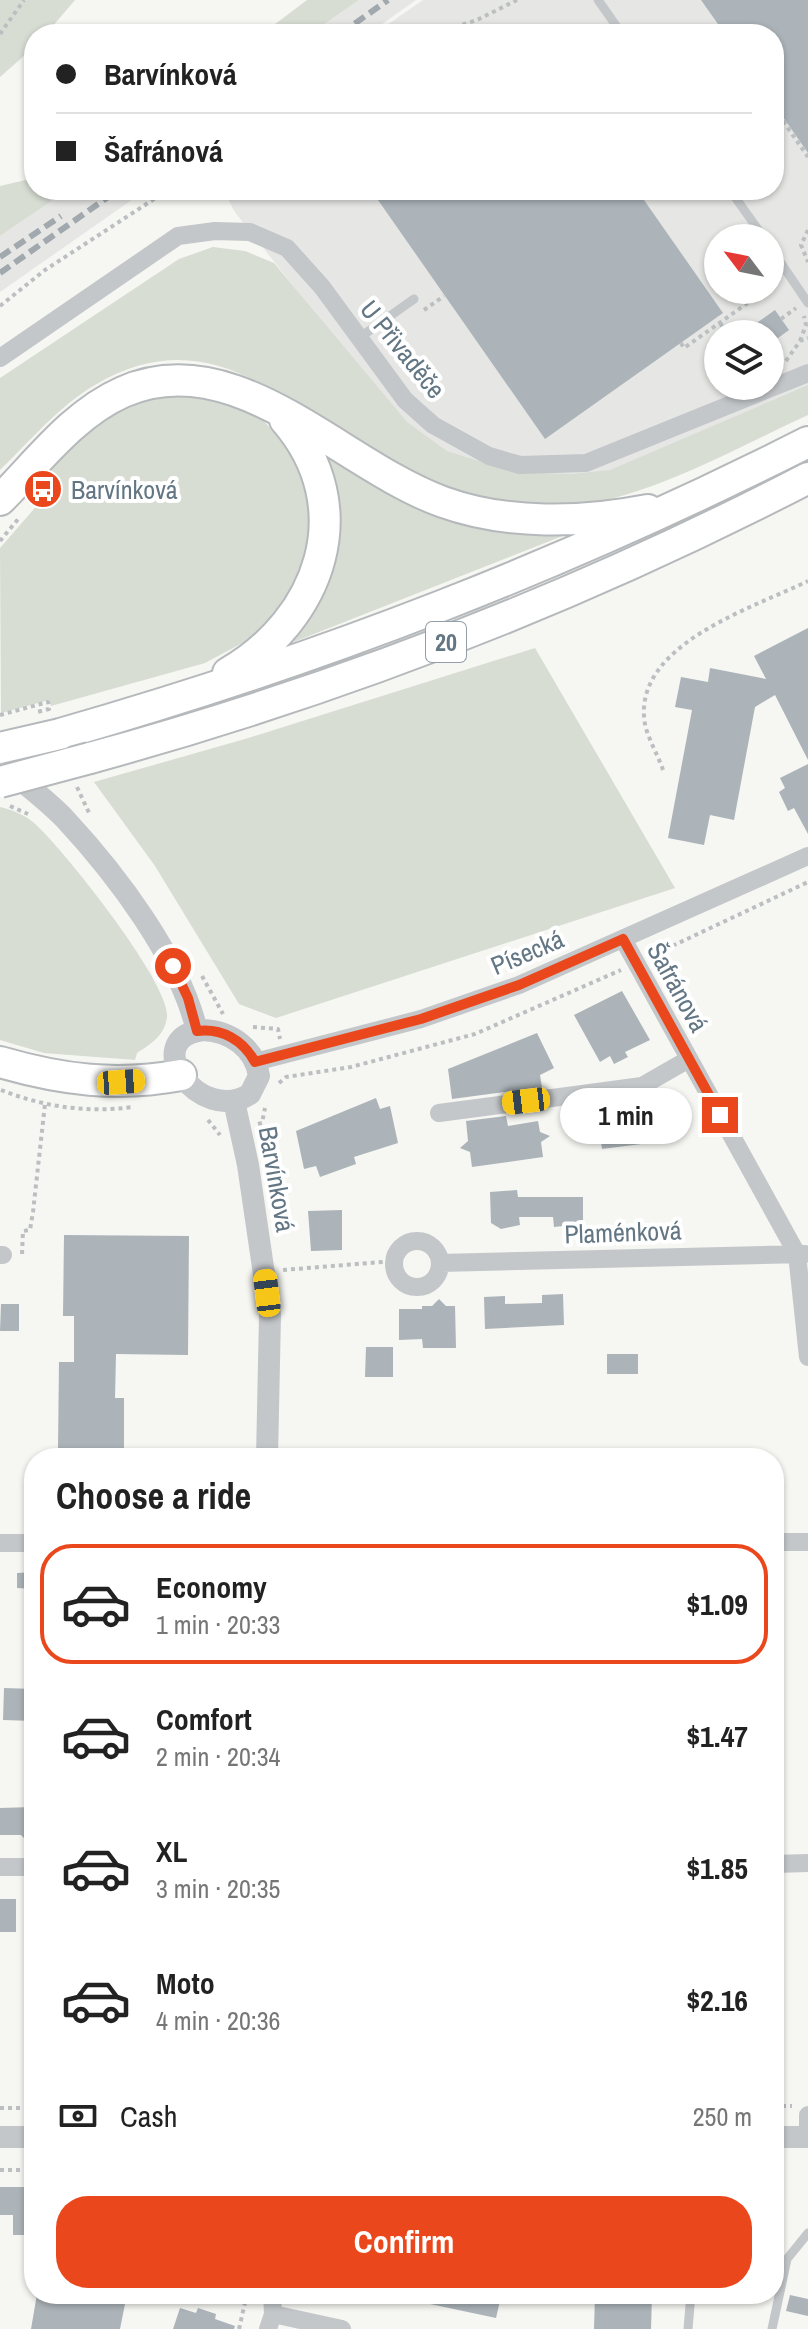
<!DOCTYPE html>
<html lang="en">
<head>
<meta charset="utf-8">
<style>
  body { margin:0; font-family:"Archivo Narrow",sans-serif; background:#f6f6f6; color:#222; height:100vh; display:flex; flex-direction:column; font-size:30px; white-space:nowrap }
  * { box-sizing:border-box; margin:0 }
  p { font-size:26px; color:#767676 }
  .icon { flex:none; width:44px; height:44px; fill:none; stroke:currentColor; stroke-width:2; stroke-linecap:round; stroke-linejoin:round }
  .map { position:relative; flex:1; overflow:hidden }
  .sheet { position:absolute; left:24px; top:1448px; width:760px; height:856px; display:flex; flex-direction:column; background:#fff; border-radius:32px; box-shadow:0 2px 6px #0004 }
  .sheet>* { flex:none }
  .banner { position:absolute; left:24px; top:24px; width:760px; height:176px; border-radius:32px; box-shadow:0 2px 6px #0004; display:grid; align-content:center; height:176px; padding:0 32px; background:#fff }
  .needle { width:52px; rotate:302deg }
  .buttons { position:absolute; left:704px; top:224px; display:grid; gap:16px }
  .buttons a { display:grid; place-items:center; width:80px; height:80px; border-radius:50%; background:#fff; box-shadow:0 2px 6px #0004; font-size:40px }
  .end { position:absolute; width:36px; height:36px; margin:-18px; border:10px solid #eb471c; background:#fff; box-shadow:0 0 0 4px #fff }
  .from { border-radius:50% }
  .bubble { position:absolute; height:56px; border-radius:28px; background:#fff; box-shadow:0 2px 6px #0004; font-size:26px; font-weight:800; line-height:56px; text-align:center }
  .car { position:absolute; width:24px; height:48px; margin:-24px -12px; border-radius:10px; box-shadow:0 0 6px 2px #0007; background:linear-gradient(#f5c518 24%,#345 0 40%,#f5c518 0 76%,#345 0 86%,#f5c518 0) }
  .banner b { display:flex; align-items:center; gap:28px; height:76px; font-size:30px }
  .banner b+b { border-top:2px solid #e0e0e0 }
  .banner i { width:20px; height:20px; background:#222 }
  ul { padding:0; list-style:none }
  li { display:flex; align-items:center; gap:24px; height:120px; margin:0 16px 12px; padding:0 16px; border:4px solid transparent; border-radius:32px }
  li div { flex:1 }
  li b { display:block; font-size:30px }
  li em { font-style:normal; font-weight:800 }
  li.current { border-color:#eb471c }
  li>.icon { width:72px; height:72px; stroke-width:1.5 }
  h2 { padding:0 32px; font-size:36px; line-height:96px }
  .pay { display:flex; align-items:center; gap:20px; height:88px; padding:0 32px; font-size:30px }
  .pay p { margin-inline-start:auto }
  .cta { display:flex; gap:16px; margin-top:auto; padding:16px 32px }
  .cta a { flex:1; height:92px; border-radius:32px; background:#eb471c; color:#fff; font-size:32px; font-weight:800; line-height:92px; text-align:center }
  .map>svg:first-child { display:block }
  .built { fill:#e6e7e5; fill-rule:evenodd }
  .green { fill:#d7ddd3 }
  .building { fill:#acb4b9 }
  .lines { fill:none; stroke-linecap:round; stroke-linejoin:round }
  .trunk-casing { stroke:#b5b9bc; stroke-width:34 }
  .path { stroke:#bcbfc1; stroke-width:4; stroke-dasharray:4 4; stroke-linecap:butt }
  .service { stroke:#c3c7ca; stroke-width:9 }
  .minor { stroke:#c3c7ca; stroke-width:18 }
  .tertiary { stroke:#c3c7ca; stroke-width:22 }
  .trunk { stroke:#fff; stroke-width:30 }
  .rail { stroke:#a1a8ae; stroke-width:6; stroke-dasharray:12 6; stroke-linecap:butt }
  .trunk-bridge-casing { stroke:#b5b9bc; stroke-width:34; stroke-linecap:butt }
  .trunk-bridge { stroke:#fff; stroke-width:30 }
  .route { stroke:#eb471c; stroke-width:10 }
  .labels { text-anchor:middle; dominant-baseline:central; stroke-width:8; stroke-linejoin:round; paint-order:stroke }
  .shield { fill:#fff; stroke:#929fa9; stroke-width:2 }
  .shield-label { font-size:24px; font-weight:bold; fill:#637684 }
  .street-label { font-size:26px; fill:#637684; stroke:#fff }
  .poi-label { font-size:26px; fill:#637684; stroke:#fff; text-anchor:start }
</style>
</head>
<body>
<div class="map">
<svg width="808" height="2329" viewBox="0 0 808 2329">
  <rect width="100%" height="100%" fill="#f6f6f2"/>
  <!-- built -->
  <path class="built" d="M359,0H416L368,34H310Z
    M423,0H808V407L583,492L420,446L234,211L224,190H774V34H374ZM718,238H770V290H718ZM718,334H770V386H718Z
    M68,190H146L0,292V236Z"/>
  <!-- green -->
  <path class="green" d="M0,0H75L46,34H34V47L0,77Z
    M307,0H359L310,34H262Z
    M34,178V190H68L0,236V186Z
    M213,247L245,251L274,263L407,422L447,451L513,472L572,474L610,470L808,385V415C723,454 613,520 516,507C469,500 420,485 379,460C286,404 210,317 95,385C59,406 30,441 0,470V378L179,259Z
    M176,390L253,410L301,460L312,493L306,575L282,613L246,641L205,663L51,706L49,700L1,713L0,548L54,486L46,479C79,426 114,399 176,390Z
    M320,449L377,485L583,528L286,645C338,584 356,525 320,449Z
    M535,648L675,888L276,1018L239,1004L155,866L94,782L245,739Z
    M0,807C10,809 25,815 33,822C61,846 171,984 167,1017C165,1035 151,1044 137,1053L135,1060L44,1053L0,1040Z"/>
  <!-- building -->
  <path class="building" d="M701,0H808V153L774,104V34H725Z
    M371,190H637L723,313L545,439Z
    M775,310L789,330L774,341L770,334H741Z
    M808,628V760L775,695L755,707L734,820L710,815L704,845L668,838L692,710L675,707L681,677L708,682L710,668L766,679L754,656Z
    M808,764V834L794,808L788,811L779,792L785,788L780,778Z
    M622,991L650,1040L625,1052L628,1057L614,1064L610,1056L600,1062L574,1015Z
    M537,1033L554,1068L540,1075L542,1087L452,1099L448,1069Z
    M376,1098L380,1109L390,1106L398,1143L354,1157L356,1164L320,1177L316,1166L304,1169L296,1131Z
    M668,1104L669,1114L680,1118L671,1125L673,1140L602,1149L600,1135L590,1131L598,1124L597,1114Z
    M506,1116L508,1126L538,1121L540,1132L550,1136L541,1142L543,1157L472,1167L470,1152L460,1148L468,1141L466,1121Z
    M517,1190L518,1197H583V1226H574L569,1233L563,1226L554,1227L553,1217H519L520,1225L501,1229L491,1223L490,1192Z
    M342,1210V1250L311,1251L308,1211Z
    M64,1235L189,1236L188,1355L116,1354L115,1398H124V1448H58L59,1362H74V1316H63Z
    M563,1294L564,1325L485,1329L484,1297L505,1296V1304L542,1303V1295Z
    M439,1299L446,1306H455L456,1348H423L422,1339L399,1340V1309H422V1306H432Z
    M1,1304H19V1331H0Z
    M366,1347H393V1377H365Z
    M607,1354H638V1374H607Z
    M34,1572V1589L17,1588V1573Z
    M4,1688L34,1689V1721L3,1720Z
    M32,1807L34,1849L21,1835H0V1808Z
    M0,1899H16V1932H0Z
    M0,2187H34V2235H13V2215H0Z
    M37,2294H127L120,2329H31Z
    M416,2294H490L489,2299L500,2301L496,2318L416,2301Z
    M595,2294H652L651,2329H594Z
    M790,2295L808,2299V2316L786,2311Z
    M180,2308L196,2313L198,2308L216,2314L215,2319L235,2326L234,2329H173Z"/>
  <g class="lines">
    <!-- trunk casing -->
    <g class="trunk-casing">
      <path id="trunk" d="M0,500C37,463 73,414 123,392C236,342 340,465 443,502C507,525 582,523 648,510
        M228,673C320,620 361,508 285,420
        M60,734C323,659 564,565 808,442
        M90,758C338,690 579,597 808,478
        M0,1062C62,1080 117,1087 181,1075"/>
    </g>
    <!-- path -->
    <path class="path" d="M0,34L24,0
      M432,34L477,20L517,0
      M774,108L808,157
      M808,230L801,245L808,262
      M0,306L45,270L168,190
      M424,310L444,296
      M781,319L796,308
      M720,323L727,334
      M800,341L806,325L804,316
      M681,343L684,348L766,290
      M786,361L800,341L808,338
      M0,541L19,518
      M0,715L48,702L49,709L37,712
      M663,770C658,755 648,739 645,724C631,645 753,608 808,581
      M77,787L90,815
      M10,806L28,814
      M651,956L808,882
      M202,976L223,1014
      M253,1027L278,1029L280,1039
      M279,1083L286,1077L351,1067L475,1034L621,970
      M1,1090C44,1107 87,1113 133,1107
      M208,1120L220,1135
      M258,1124L262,1123L265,1108
      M22,1254L23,1231L30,1230L33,1212L45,1104
      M283,1270L394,1261
      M774,2106H792
      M0,2108H34
      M0,2170H34
      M239,2329L247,2294"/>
    <!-- service -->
    <path class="service" d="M598,0L622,34
      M730,190L764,238
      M770,247L808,303
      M359,338L414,299
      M688,2329L691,2294
      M772,2329L787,2259L808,2233"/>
    <!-- minor -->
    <path class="minor" d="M0,358L178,236L215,231L250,232L287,248L322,287L405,400L433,425L489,456L520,465L586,463L808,373
      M623,939L797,1254L808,1357
      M255,1062L421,1019L519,985L808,856
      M439,1113L642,1086L689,1059
      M394 1264a23 23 0 1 1 46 0a23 23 0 1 1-46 0Z
      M0,1255H3
      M440,1263L805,1254
      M774,1542H808
      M0,1543H34
      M774,1864L808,1863
      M0,1867H34
      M808,2137V2115
      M273,2314L342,2329
      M268,2329L273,2314L272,2294"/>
    <!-- tertiary -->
    <path class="tertiary" d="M0,763C21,781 46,799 65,819C116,874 180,958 197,1031
      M203,1030C230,1031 255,1048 259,1076L250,1094C200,1126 137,1039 203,1030Z
      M234,1101L248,1165L270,1315L267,1458
      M0,2137H34
      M774,2137H808"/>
    <!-- trunk -->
    <use href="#trunk" class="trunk"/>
    <!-- rail -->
    <path class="rail" d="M340,34L388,0
      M0,257L61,216
      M0,273L118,190"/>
    <!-- trunk-bridge casing -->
    <g class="trunk-bridge-casing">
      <path id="trunk-bridge" d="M0,748L60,734
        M0,782L90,758"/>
    </g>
    <!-- trunk-bridge -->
    <use href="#trunk-bridge" class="trunk-bridge"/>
  </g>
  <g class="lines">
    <!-- route -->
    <path class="route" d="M173,966L188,998L197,1031C222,1028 243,1040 255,1062L421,1019L519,985L623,939L720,1115"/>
  </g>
  <!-- icons -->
  <defs>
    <g id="bus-disc" transform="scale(2)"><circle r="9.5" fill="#eb471c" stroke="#fff"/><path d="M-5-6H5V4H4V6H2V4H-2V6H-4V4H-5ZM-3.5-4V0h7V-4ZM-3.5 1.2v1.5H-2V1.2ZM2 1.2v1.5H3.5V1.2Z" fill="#fff"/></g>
  </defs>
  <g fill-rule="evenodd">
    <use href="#bus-disc" x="43" y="489"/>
  </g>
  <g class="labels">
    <!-- shield labels -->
    <rect class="shield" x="426" y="622" width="40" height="40" rx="6"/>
    <g class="shield-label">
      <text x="446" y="642">20</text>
    </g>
    <!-- street labels -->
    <g class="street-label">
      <text transform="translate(403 349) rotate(51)">U Přivaděče</text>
      <text transform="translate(527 952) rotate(-23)">Písecká</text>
      <text transform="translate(678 987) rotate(61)">Šafránová</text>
      <text transform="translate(277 1179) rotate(80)">Barvínková</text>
      <text transform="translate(623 1232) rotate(-2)">Plaménková</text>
    </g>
    <!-- poi labels -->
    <g class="poi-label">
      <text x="71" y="489">Barvínková</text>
    </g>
  </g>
</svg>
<div class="buttons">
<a><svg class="needle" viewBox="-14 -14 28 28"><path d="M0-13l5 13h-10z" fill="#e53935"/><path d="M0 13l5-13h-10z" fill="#767676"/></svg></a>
<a><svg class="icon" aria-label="layers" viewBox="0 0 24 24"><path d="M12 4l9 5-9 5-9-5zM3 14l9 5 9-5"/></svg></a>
</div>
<i class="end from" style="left:173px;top:966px"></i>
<i class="end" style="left:720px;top:1115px"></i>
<div class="bubble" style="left:560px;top:1088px;width:132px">1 min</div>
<i class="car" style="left:121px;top:1082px;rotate:86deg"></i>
<i class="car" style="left:526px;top:1101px;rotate:263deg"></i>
<i class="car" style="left:267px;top:1293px;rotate:353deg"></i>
<div class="banner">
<b><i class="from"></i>Barvínková</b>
<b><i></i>Šafránová</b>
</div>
<section class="sheet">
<h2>Choose a ride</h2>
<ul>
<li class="current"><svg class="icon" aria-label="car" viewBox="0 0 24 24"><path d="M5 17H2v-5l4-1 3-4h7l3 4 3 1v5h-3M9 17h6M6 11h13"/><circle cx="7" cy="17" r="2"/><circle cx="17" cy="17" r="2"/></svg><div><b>Economy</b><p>1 min · 20:33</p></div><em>$1.09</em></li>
<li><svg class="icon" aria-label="car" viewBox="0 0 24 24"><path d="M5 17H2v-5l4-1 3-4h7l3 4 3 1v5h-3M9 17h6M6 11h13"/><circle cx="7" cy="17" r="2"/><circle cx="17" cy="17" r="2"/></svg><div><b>Comfort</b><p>2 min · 20:34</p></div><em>$1.47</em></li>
<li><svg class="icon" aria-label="car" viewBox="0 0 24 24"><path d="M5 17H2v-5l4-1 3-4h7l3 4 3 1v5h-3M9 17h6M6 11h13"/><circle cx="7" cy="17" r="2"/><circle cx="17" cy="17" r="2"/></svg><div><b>XL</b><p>3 min · 20:35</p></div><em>$1.85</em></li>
<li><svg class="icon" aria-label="car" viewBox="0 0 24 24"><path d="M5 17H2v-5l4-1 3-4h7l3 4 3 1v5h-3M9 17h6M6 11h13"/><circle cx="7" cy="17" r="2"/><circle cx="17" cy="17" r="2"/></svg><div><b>Moto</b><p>4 min · 20:36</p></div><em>$2.16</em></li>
</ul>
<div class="pay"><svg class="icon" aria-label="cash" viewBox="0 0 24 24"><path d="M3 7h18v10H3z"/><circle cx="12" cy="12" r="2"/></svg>Cash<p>250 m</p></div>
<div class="cta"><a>Confirm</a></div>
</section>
</div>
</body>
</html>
